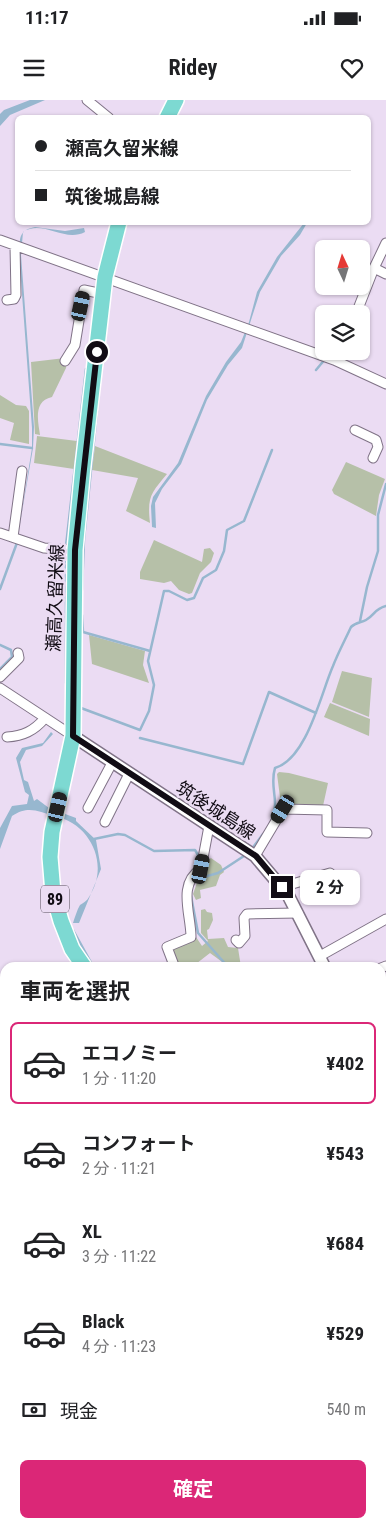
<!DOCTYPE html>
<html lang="ja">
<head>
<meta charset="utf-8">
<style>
  body { margin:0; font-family:"Roboto Condensed","Noto Sans JP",sans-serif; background:#f2f2f2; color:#202124; height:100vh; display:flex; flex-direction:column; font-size:19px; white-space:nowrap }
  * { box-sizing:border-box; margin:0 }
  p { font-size:16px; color:#757577 }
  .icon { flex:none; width:28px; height:28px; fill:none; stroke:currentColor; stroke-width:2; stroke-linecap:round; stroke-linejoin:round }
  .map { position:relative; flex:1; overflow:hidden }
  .details { position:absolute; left:0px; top:862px; width:386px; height:566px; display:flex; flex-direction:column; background:#fff; border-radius:15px 15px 0 0; box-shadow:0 1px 4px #0004 }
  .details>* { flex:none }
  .hud { position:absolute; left:15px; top:15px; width:356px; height:110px; border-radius:8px; box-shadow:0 1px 4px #0004; display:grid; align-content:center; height:110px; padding:0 20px; background:#fff }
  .needle { width:32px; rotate:356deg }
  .tools { position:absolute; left:315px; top:140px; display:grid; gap:10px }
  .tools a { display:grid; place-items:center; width:55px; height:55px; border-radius:8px; background:#fff; box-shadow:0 1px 4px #0004; font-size:25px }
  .end { position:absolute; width:22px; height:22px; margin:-11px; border:6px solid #110c14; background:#fff; box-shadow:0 0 0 2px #fff }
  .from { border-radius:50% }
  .bubble { position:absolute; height:35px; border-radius:8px; background:#fff; box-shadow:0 1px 4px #0004; font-size:16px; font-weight:700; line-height:35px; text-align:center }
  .car { position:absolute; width:15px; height:30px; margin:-15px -8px; border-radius:6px; box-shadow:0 0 4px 1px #0007; background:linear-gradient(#222 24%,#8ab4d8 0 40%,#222 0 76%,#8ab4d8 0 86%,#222 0) }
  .hud b { display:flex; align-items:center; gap:18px; height:48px; font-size:19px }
  .hud b+b { border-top:1px solid #e0e0e0 }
  .hud i { width:12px; height:12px; background:#202124 }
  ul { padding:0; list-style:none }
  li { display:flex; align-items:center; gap:15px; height:82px; margin:0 10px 8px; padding:0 10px; border:2px solid transparent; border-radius:8px }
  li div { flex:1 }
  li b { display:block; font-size:19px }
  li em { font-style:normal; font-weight:700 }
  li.on { border-color:#db2777 }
  li>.icon { width:45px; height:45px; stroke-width:1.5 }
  h2 { padding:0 20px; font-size:22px; line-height:60px }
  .pay { display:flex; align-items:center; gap:12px; height:55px; padding:0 20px; font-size:19px }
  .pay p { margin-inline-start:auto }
  .button { display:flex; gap:10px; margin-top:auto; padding:10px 20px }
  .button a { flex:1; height:58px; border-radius:8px; background:#db2777; color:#fff; font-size:20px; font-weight:700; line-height:58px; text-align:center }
  .status { display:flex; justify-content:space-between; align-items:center; height:35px; padding:0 25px; background:#fff; direction:ltr }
  .status svg { height:14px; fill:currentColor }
  header { display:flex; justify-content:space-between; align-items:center; height:65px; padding:0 20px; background:#fff; font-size:22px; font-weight:700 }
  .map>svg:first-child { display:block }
  .green { fill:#b6c0a8 }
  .water { fill:#97b7cf }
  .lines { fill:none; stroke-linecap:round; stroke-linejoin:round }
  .stream { stroke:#97b7cf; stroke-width:2.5 }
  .minor-casing { stroke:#807387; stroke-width:11 }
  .tertiary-casing { stroke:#807387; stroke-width:14 }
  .primary-casing { stroke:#fff; stroke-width:18 }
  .minor { stroke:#fff; stroke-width:9 }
  .tertiary { stroke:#fff; stroke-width:11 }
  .primary { stroke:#7dd9d2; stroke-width:15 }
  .route { stroke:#110c14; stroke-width:6 }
  .labels { text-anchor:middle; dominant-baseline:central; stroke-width:5; stroke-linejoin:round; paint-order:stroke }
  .shield { fill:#ebdcf3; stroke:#524a57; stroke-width:1 }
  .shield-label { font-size:16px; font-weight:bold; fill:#110c14 }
  .street-label { font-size:18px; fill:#110c14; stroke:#ebdcf3 }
</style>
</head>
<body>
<div class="status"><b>11:17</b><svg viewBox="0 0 49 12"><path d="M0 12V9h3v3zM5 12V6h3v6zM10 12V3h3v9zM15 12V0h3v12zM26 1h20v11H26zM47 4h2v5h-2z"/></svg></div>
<header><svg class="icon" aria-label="menu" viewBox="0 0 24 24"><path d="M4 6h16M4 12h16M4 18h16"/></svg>Ridey<svg class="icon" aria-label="heart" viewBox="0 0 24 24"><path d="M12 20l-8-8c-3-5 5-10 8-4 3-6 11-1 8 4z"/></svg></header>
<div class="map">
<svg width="386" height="1428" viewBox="0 0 386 1428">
  <rect width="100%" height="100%" fill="#ebdcf3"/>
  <!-- green -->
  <path class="green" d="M65,258L67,263L66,268L52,297C33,301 38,321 40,335L35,334L31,262Z
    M0,295L16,305L26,306L29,311V344L10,340L14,323L0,318Z
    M37,336L77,341L74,369L34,363Z
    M95,346L167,374C151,393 147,397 150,423L126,411L138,378L92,370Z
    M346,362L385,379L379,395L376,416L334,394L332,390Z
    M154,440L202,462L204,449L210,448L214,453L211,462L200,473L192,493L189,494L179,490L171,481L164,483L140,479V472Z
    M89,535L145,551L143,565L149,583L92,564Z
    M342,571L372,578L369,617L332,602Z
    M330,603L370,619L369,636L324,617Z
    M279,672L289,673L328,683L323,706L281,705L277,674Z
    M211,758L221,765L224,772L220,775L216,786L200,790L201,798L196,800L193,794L204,763Z
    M205,809L207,812L212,813L213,820L209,829L207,830L208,839L224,838L228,847L238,848L241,867H229L210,853L192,867H176L169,849L196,837L202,846L208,841L201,833V810Z"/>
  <!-- water -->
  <path class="water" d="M30,0H45L10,15L0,26V14L4,10Z
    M304,123H307L300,135L281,156L260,192L242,248L228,265L207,300L181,364L162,389L155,403L156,428L152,427L151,406L153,397L178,363L206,296L226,262L241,242L249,222L257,192L277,157Z
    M35,127L65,131L84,128L85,132C64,143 43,119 23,132L21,155L34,327L33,348L18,435L32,348V328L19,154C20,139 18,130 35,127Z
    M51,632L53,634L42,646L26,650L20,662L24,680L28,682L34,701L37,699L49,708L76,718V721L96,740L101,769L79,823H73C75,817 77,810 80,805C83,803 87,801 89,797C110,765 91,724 55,716C38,712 29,705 12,716L0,749V728L12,706L27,704L29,695L25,692L16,658L22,648L43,643Z"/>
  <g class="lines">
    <!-- stream -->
    <path class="stream" d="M316,270L331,252L347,255V251
      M0,344L32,348
      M66,446L86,269
      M66,452V583
      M0,489L18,440
      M82,490L84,439L97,311
      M82,515L83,532L150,551
      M360,521L367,487L378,451V415L386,384
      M0,545L11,550L12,557L0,569
      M81,608L140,630L149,611L154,585L148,561L164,491H169L187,500L194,498L203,478L216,470L224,451L227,430L244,421L272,350
      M140,638L243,664L269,592L316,613
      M272,719C280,700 269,687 275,668C307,659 321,593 333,566C338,553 345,540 351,527C356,522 361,523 366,520C375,515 374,509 386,506
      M94,739L118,734L125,735L154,751L195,750L198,755L196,770
      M251,750L263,734
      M197,776V779L218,773L247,754
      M191,796L198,833L229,868
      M73,830L94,868
      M381,1051L386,1054
      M381,1224L386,1229"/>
    <!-- minor casing -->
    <g class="minor-casing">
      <path id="minor" d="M87,0L109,18
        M0,140L334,260L386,284
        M374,168L386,174
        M7,200L14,199L16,195L15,146
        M356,214L374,168L386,143
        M65,261L75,245L84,190L103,194
        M355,330L376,340L378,347L373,358
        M0,433L44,448L75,450
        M13,437L22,371
        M0,577L19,558L18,553
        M0,588L73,636
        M7,637C23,636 34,631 45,618
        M88,708L112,663
        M105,722L129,674
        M255,756L283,709L327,710V732L367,733
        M282,787L330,773
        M236,840L239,843L245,836L244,818L247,814L298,813
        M320,856L386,819
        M175,868L167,847L191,837C191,814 177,784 201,769L209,726
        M381,868L386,866
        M381,1137L386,1140
        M0,1221L5,1223
        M0,1337L5,1340
        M381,1355L386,1358
        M181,1424L184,1428"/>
    </g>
    <!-- tertiary casing -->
    <g class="tertiary-casing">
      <path id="tertiary" d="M73,636L255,756L288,795L325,868
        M381,966L386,972"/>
    </g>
    <!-- primary casing -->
    <g class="primary-casing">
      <path id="primary" d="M167,18L176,0
        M85,868L72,849L61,821L53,793L50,757L52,732L73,636L75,450L83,366L105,177L119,122
        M0,1398L5,1386"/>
    </g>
    <!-- minor -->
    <use href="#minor" class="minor"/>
    <!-- tertiary -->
    <use href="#tertiary" class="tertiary"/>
    <!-- primary -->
    <use href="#primary" class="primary"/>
  </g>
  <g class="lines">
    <!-- route -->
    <path class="route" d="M97,252L75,450L73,636L256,756L282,787"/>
  </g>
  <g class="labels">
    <!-- shield labels -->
    <rect class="shield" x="41" y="785.5" width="28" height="27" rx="4"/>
    <g class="shield-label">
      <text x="55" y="799">89</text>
    </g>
    <!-- street labels -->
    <g class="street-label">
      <text transform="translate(55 498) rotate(-88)">瀬高久留米線</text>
      <text transform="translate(216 710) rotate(33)">筑後城島線</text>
    </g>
  </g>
</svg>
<div class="tools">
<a><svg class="needle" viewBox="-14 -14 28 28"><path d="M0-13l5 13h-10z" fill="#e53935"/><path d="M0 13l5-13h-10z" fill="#757577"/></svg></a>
<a><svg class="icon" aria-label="layers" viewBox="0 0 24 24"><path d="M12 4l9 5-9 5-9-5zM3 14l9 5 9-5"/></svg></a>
</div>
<i class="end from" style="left:97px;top:252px"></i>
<i class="end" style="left:282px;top:787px"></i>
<div class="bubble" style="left:300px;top:770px;width:60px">2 分</div>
<i class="car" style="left:81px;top:206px;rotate:12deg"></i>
<i class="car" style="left:58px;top:707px;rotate:13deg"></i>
<i class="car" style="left:283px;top:709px;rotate:211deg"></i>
<i class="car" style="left:201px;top:769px;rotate:11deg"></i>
<div class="hud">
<b><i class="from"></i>瀬高久留米線</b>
<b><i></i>筑後城島線</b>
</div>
<section class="details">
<h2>車両を選択</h2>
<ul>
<li class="on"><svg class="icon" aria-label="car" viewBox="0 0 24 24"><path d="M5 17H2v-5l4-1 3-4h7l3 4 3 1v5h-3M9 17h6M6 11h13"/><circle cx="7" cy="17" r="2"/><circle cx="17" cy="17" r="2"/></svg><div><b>エコノミー</b><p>1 分 · 11:20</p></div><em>¥402</em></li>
<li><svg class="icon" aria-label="car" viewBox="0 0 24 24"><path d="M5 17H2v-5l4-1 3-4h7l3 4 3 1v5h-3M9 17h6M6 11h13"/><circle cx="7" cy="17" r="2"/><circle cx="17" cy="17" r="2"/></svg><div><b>コンフォート</b><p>2 分 · 11:21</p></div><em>¥543</em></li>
<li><svg class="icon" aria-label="car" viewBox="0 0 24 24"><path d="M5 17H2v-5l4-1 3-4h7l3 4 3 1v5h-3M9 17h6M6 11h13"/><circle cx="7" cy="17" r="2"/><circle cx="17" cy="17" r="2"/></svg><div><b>XL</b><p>3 分 · 11:22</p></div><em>¥684</em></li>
<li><svg class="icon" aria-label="car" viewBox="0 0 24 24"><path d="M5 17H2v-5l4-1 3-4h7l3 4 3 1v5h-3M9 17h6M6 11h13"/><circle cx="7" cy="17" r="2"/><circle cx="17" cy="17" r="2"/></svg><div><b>Black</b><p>4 分 · 11:23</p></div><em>¥529</em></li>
</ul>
<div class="pay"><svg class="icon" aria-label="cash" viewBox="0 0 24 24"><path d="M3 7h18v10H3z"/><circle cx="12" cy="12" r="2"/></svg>現金<p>540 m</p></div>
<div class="button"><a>確定</a></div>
</section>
</div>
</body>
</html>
